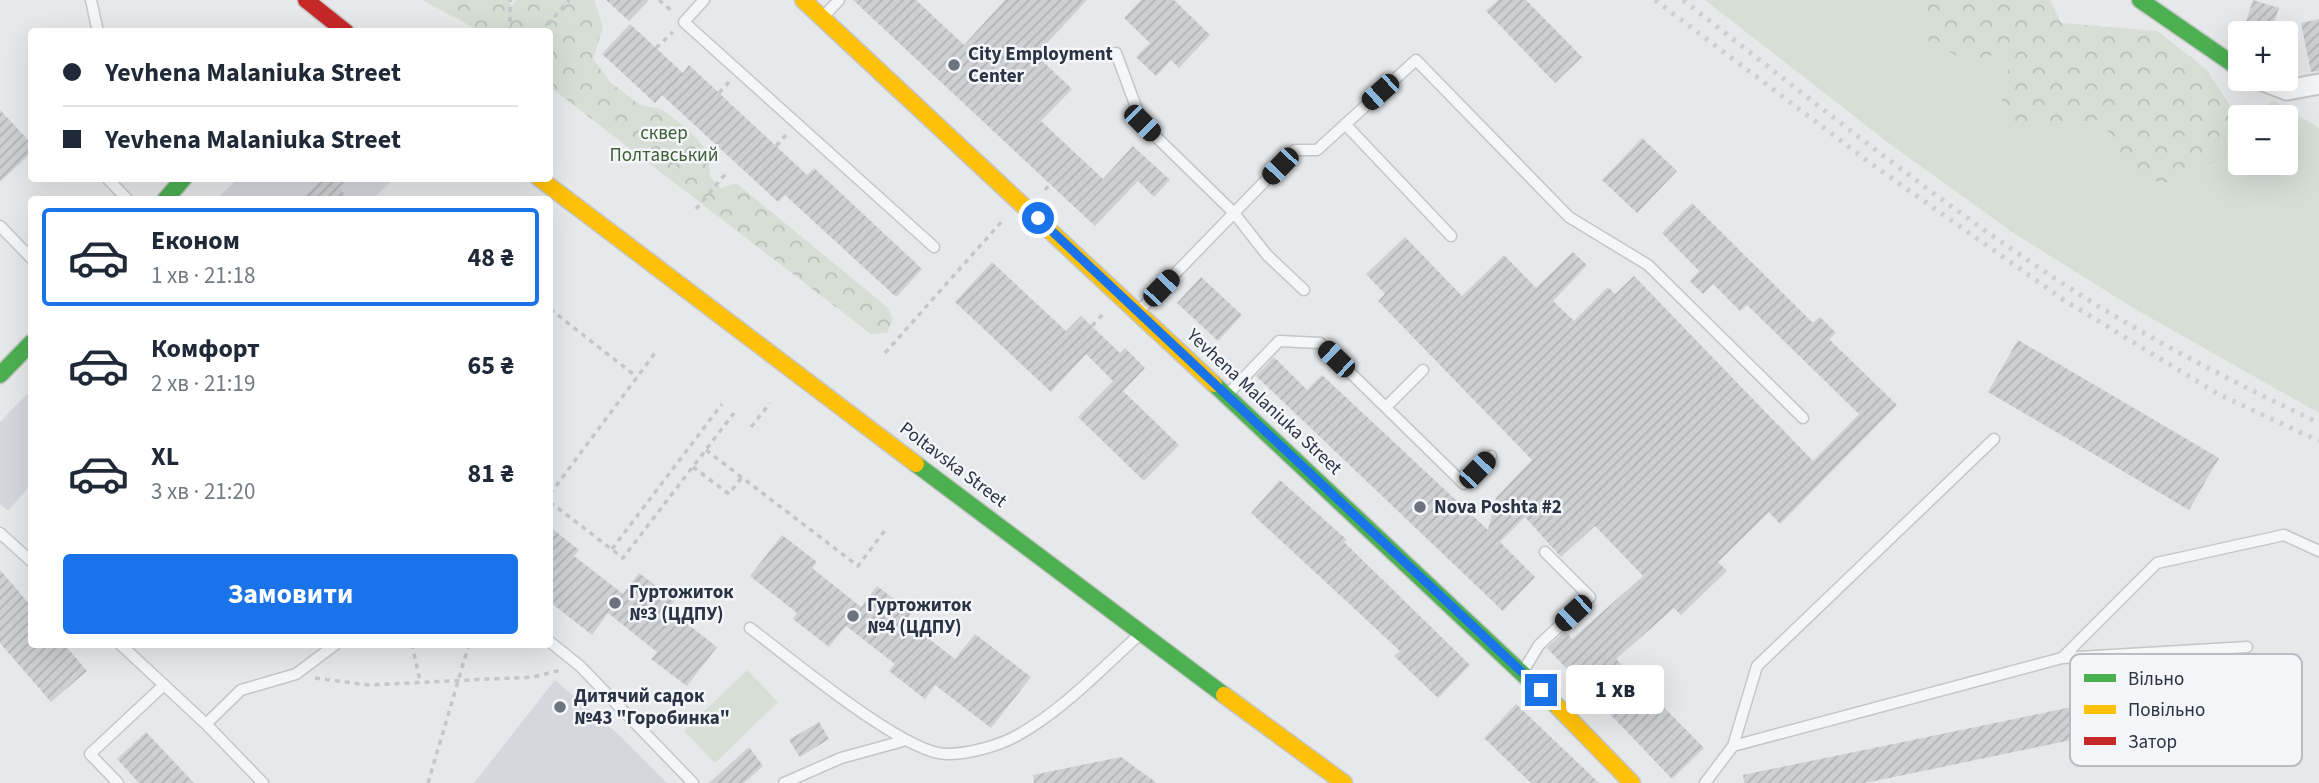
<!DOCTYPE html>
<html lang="uk">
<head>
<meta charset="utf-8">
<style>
  body { margin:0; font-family:"Source Sans 3",sans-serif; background:#f2f2f3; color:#1f2937; height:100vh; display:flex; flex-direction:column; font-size:26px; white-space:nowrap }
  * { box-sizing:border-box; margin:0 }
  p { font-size:23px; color:#747a83 }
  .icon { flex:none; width:38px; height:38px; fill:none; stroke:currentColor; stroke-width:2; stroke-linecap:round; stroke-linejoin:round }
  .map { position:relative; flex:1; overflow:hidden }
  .sheet { position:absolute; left:28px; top:196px; width:525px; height:452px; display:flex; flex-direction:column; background:#fff; border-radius:7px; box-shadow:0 7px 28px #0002 }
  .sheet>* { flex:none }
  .banner { position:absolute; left:28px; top:28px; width:525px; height:154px; border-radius:7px; box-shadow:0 7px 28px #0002; display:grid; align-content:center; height:154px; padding:0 35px; background:#fff }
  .fabs { position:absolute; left:2228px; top:21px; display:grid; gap:14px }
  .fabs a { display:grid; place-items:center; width:70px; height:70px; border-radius:7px; background:#fff; box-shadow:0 7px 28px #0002; font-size:35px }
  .end { position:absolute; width:32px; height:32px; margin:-16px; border:9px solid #1a73e8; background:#fff; box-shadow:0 0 0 4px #fff }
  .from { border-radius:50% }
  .bubble { position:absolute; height:49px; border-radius:7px; background:#fff; box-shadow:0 7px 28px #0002; font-size:23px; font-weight:700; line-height:49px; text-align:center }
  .car { position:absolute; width:21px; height:42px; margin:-21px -10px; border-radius:9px; box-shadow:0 0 5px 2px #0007; background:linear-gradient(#222 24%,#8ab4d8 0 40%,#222 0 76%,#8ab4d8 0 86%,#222 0) }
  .banner b { display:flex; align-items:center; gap:24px; height:66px; font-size:26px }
  .banner b+b { border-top:2px solid #e0e1e3 }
  .banner i { width:18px; height:18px; background:#1f2937 }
  ul { padding:12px 0 0; list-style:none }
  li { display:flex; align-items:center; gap:21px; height:98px; margin:0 14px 10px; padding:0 21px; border:4px solid transparent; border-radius:7px }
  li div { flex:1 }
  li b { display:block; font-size:26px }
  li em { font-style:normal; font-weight:700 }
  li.active { border-color:#1a73e8 }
  li>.icon { width:63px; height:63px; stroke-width:1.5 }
  .button { display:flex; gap:14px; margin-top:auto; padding:14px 35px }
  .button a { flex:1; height:80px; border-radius:7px; background:#1a73e8; color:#fff; font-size:28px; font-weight:700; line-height:80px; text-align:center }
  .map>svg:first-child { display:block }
  .built { fill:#d4d7dd }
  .grass { fill:#d6ded6; fill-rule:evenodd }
  .forest { fill:url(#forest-crowns) }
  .building { fill:url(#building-hatch) }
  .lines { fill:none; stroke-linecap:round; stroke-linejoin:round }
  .lane-casing { stroke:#c4c6c8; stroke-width:13 }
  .street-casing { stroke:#c4c6c8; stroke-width:23 }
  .fast-casing { stroke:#c4c6c8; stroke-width:19 }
  .slow-casing { stroke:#c4c6c8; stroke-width:19 }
  .jam-casing { stroke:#c4c6c8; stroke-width:19 }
  .path { stroke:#c5c6ca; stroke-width:3.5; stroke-dasharray:5 5; stroke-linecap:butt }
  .lane { stroke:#f5f6f7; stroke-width:10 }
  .street { stroke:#f5f6f7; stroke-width:19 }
  .fast { stroke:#4caf50; stroke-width:16 }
  .slow { stroke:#ffc107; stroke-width:16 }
  .jam { stroke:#c62828; stroke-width:16 }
  .rail { stroke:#cecfd2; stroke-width:5; stroke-dasharray:3.5 7; stroke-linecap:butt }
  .route { stroke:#1a73e8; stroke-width:9 }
  .poi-dot { fill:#6c737f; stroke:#f4f6f9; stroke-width:2.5 }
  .labels { text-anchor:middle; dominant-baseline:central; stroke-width:5; stroke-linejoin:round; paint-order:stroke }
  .poi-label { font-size:19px; font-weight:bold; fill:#2b3445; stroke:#f4f6f9; text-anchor:start }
  .park-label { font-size:19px; fill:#3f6138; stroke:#f4f6f9 }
  .street-label { font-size:19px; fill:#2b3445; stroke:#f4f6f9 }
  .key { fill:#f4f6f9; stroke:#b8bcc3; stroke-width:2 }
  .key-label { font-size:19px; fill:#2b3445 }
</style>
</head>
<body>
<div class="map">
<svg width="2319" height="783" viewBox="0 0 2319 783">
  <defs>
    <pattern id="forest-crowns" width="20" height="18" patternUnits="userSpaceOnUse" patternTransform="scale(1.75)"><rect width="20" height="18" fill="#d6ded6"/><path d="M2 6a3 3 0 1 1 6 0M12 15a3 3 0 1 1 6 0" fill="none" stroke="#b8bfb9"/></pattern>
    <pattern id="building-hatch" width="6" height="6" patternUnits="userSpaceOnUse" patternTransform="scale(1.75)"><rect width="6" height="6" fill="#ced0d3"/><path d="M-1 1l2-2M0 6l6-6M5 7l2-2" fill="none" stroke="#b1b3b6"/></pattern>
  </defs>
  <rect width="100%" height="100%" fill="#e6e8ea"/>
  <!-- built -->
  <path class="built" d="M237,179H394L373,199L216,200Z
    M31,390V485L8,511L0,504V422Z
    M555,680L618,734L667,783H474Z"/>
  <!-- grass -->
  <path class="grass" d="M1705,0H1918L1929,42L1965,60L1999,54L2009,65L2001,104L2032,131L2096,120L2113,136L2121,155L2217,160L2238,118L2274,101L2319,128V413L2135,309L2012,232L1886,141ZM2240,117H2286V163H2240Z
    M747,670L778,702L715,763L684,731Z"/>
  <!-- forest -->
  <path class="forest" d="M422,0H507L512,6L516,0H594L603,27L593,59L611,83L640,105L661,109L688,129L708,152L710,177L721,188L736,183L887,307L893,319L887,333L871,334L550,87V32L480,31Z
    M1918,0H2050L2061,23L2157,31L2206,69L2238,118L2217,160L2172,183L2148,180L2121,155L2113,136L2096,120L2032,131L2015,126L2001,104L2009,65L1999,54L1965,60L1929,42Z"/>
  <!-- building -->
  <path class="building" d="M606,0H649L629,21Z
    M853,0H916L964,45L1005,0H1087L1036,55L1072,89L1041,121L1103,179L1133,146L1170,180L1154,197L1138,181L1095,226Z
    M1141,0H1174L1210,35L1179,68L1171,60L1156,76L1136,57L1150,43L1124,18Z
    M1498,0H1526L1582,57L1555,83L1486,11Z
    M2253,0L2279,8L2270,33H2242Z
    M2319,19V71L2311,72L2301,23Z
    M630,24L683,73L689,65L807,175L814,168L922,269L896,297L785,195L778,202L662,95L655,103L602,54Z
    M0,110L32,144V152L0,182Z
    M1642,138L1677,171L1637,213L1602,180Z
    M322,178H349L339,188L350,200H301Z
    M1692,203L1813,323L1820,317L1836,333L1829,339L1897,405L1780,524L1769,512L1718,562L1727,571L1681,615L1674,608L1616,659L1704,748L1672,779L1547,648L1565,631L1572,639L1643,576L1595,526L1561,557L1525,517L1500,542L1535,577L1503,611L1256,376L1274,357L1307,390L1322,375L1488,530L1496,498L1532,460L1378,301L1385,294L1366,274L1405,237L1462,296L1504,255L1536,288L1573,252L1587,265L1553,301L1574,321L1608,287L1615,294L1634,276L1813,461L1859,414L1747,305L1740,311L1713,284L1703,294L1690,281L1699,271L1662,233Z
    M992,262L1066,331L1081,316L1120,353L1125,348L1145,368L1123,391L1179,445L1144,481L1078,417L1113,381L1117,385L1086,354L1051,392L955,302Z
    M1201,277L1242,315L1218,341L1177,303Z
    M2018,340L2219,458L2189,510L1988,392Z
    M1280,480L1347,540L1344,542L1470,665L1438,698L1394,656L1400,651L1251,513Z
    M550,527L579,550L574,556L623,594L639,573L675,600L668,609L717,647L687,686L651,659L657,652L608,613L592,635L550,602Z
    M782,535L817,562L812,568L861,607L877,586L912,613L906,621L955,659L975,634L1031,677L991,728L935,685L925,699L889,671L895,664L846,626L829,647L793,619L797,613L750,576Z
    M0,570L32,607V644H64L87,671L51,702L0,643Z
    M2295,661L2302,692L1865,783H1744L1743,775Z
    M1516,704L1599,783H1531L1484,738Z
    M819,722L829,739L800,757L789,740Z
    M146,732L194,783H139L117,759Z
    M749,747L763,766L744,783H709Z
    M1121,757L1157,783H1034L1033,775Z"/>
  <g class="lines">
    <!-- lane casing -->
    <g class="lane-casing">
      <path id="lane" d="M91,0L98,32
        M704,0L684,22L934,247
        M823,17L839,0
        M1116,53L1142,123L1234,213L1267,255L1304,290
        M1345,124L1451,236
        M107,178L128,200
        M0,226L32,259
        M1138,312L1295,150H1317L1416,60L1569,217L1648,265L1803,418
        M1229,393L1279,341L1320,343L1464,484L1491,456
        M1386,407L1423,370
        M0,533L32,562
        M750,628C789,657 904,754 946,754C969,754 999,746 1018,735C1063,710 1100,670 1138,636
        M550,642L580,666L693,783
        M120,644L206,724L263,783
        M2062,658L2157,563L2284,535L2319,551
        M1525,668L1539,645L1590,597L1545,552
        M206,724L241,690L296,674L336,644
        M1733,746L2062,658L2247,647
        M118,783L90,754L164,685
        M784,783L841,758L903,741
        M1705,783L1733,746L1757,666L1994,439"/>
    </g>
    <!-- street casing -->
    <g class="street-casing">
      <path id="street" d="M2258,79L2287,90L2319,84"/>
    </g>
    <!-- fast casing -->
    <g class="fast-casing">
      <path id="fast" d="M2140,0L2240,69
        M165,200L184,178
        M0,375L32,342
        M1214,384L1558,707
        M916,464L1224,695"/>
    </g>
    <!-- slow casing -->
    <g class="slow-casing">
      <path id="slow" d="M803,0L1214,384
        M539,178L916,464
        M1224,695L1344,783
        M1558,707L1632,783"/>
    </g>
    <!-- jam casing -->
    <g class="jam-casing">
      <path id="jam" d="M306,0L346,32"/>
    </g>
    <!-- path -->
    <path class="path" d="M659,0L673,12
      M510,32V0
      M541,32L569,0
      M656,48L673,32
      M719,93L729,82
      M776,146L786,135
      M1045,190L1050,184
      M696,209L727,172
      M550,309L637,377
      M1092,326L1105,312
      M885,353L1003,220
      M751,427L770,403
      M706,450L858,566L886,529
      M693,467L729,494L742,477
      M550,494L655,353
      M550,502L623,558L734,413
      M612,549L722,404
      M412,644L420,681
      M315,678L368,685L533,677L561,670
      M428,783L469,644"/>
    <!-- lane -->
    <use href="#lane" class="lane"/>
    <!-- street -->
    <use href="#street" class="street"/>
    <!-- fast -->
    <use href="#fast" class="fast"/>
    <!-- slow -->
    <use href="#slow" class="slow"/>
    <!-- jam -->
    <use href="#jam" class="jam"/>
    <!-- rail -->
    <path class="rail" d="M1655,0L1873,165L2064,300L2218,394L2319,441
      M1683,0C1810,99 1936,201 2071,289C2150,340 2235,383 2319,423"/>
  </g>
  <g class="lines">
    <!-- route -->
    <path class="route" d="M1038,218L1541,690"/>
  </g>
  <!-- markers -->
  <g class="poi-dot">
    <circle cx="954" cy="65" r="7"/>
    <circle cx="1420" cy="507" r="7"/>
    <circle cx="615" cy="603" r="7"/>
    <circle cx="853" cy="616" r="7"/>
    <circle cx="560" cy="707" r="7"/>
  </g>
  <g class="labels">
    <!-- poi labels -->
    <g class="poi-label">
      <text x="968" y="54">City Employment<tspan x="968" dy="22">Center</tspan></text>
      <text x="1434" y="507">Nova Poshta #2</text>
      <text x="629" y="592">Гуртожиток<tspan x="629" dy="22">№3 (ЦДПУ)</tspan></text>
      <text x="867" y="605">Гуртожиток<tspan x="867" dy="22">№4 (ЦДПУ)</tspan></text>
      <text x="574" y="696">Дитячий садок<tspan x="574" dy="22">№43 "Горобинка"</tspan></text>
    </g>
    <!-- park labels -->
    <g class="park-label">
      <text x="664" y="133">сквер<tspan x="664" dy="22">Полтавський</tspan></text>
    </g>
    <!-- street labels -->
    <g class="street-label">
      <text transform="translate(1264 402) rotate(43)">Yevhena Malaniuka Street</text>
      <text transform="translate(953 465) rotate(37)">Poltavska Street</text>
    </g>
  </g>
  <!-- legend -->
  <rect x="2070" y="654" width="232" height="112" rx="10" class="key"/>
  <rect x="2084" y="674" width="32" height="8" fill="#4caf50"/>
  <rect x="2084" y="705" width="32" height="9" fill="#ffc107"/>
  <rect x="2084" y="737" width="32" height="8" fill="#c62828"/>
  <g class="key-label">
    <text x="2128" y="685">Вільно</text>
    <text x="2128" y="716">Повільно</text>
    <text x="2128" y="748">Затор</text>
  </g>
</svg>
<div class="fabs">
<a>+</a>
<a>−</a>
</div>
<i class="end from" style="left:1038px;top:218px"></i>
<i class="end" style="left:1541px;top:690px"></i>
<div class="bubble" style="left:1566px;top:665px;width:98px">1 хв</div>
<i class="car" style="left:1380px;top:92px;rotate:228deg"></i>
<i class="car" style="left:1142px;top:123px;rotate:135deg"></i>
<i class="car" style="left:1280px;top:166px;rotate:224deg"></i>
<i class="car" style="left:1161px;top:288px;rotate:44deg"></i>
<i class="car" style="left:1336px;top:359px;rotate:314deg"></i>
<i class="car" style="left:1477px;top:470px;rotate:44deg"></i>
<i class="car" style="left:1573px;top:613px;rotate:227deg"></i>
<div class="banner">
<b><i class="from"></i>Yevhena Malaniuka Street</b>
<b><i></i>Yevhena Malaniuka Street</b>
</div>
<section class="sheet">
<ul>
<li class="active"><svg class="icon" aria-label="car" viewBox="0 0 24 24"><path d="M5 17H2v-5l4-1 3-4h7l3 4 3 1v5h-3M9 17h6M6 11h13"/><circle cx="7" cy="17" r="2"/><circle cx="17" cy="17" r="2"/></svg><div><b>Економ</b><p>1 хв · 21:18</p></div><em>48 ₴</em></li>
<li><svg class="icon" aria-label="car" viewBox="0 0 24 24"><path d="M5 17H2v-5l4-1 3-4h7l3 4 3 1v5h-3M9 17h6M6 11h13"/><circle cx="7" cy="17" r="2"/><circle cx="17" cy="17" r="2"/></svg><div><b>Комфорт</b><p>2 хв · 21:19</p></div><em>65 ₴</em></li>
<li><svg class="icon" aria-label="car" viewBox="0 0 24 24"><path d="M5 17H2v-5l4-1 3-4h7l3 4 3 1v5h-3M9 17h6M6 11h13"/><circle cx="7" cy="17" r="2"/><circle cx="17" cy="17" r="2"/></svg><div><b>XL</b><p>3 хв · 21:20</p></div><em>81 ₴</em></li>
</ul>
<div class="button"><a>Замовити</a></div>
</section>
</div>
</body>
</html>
